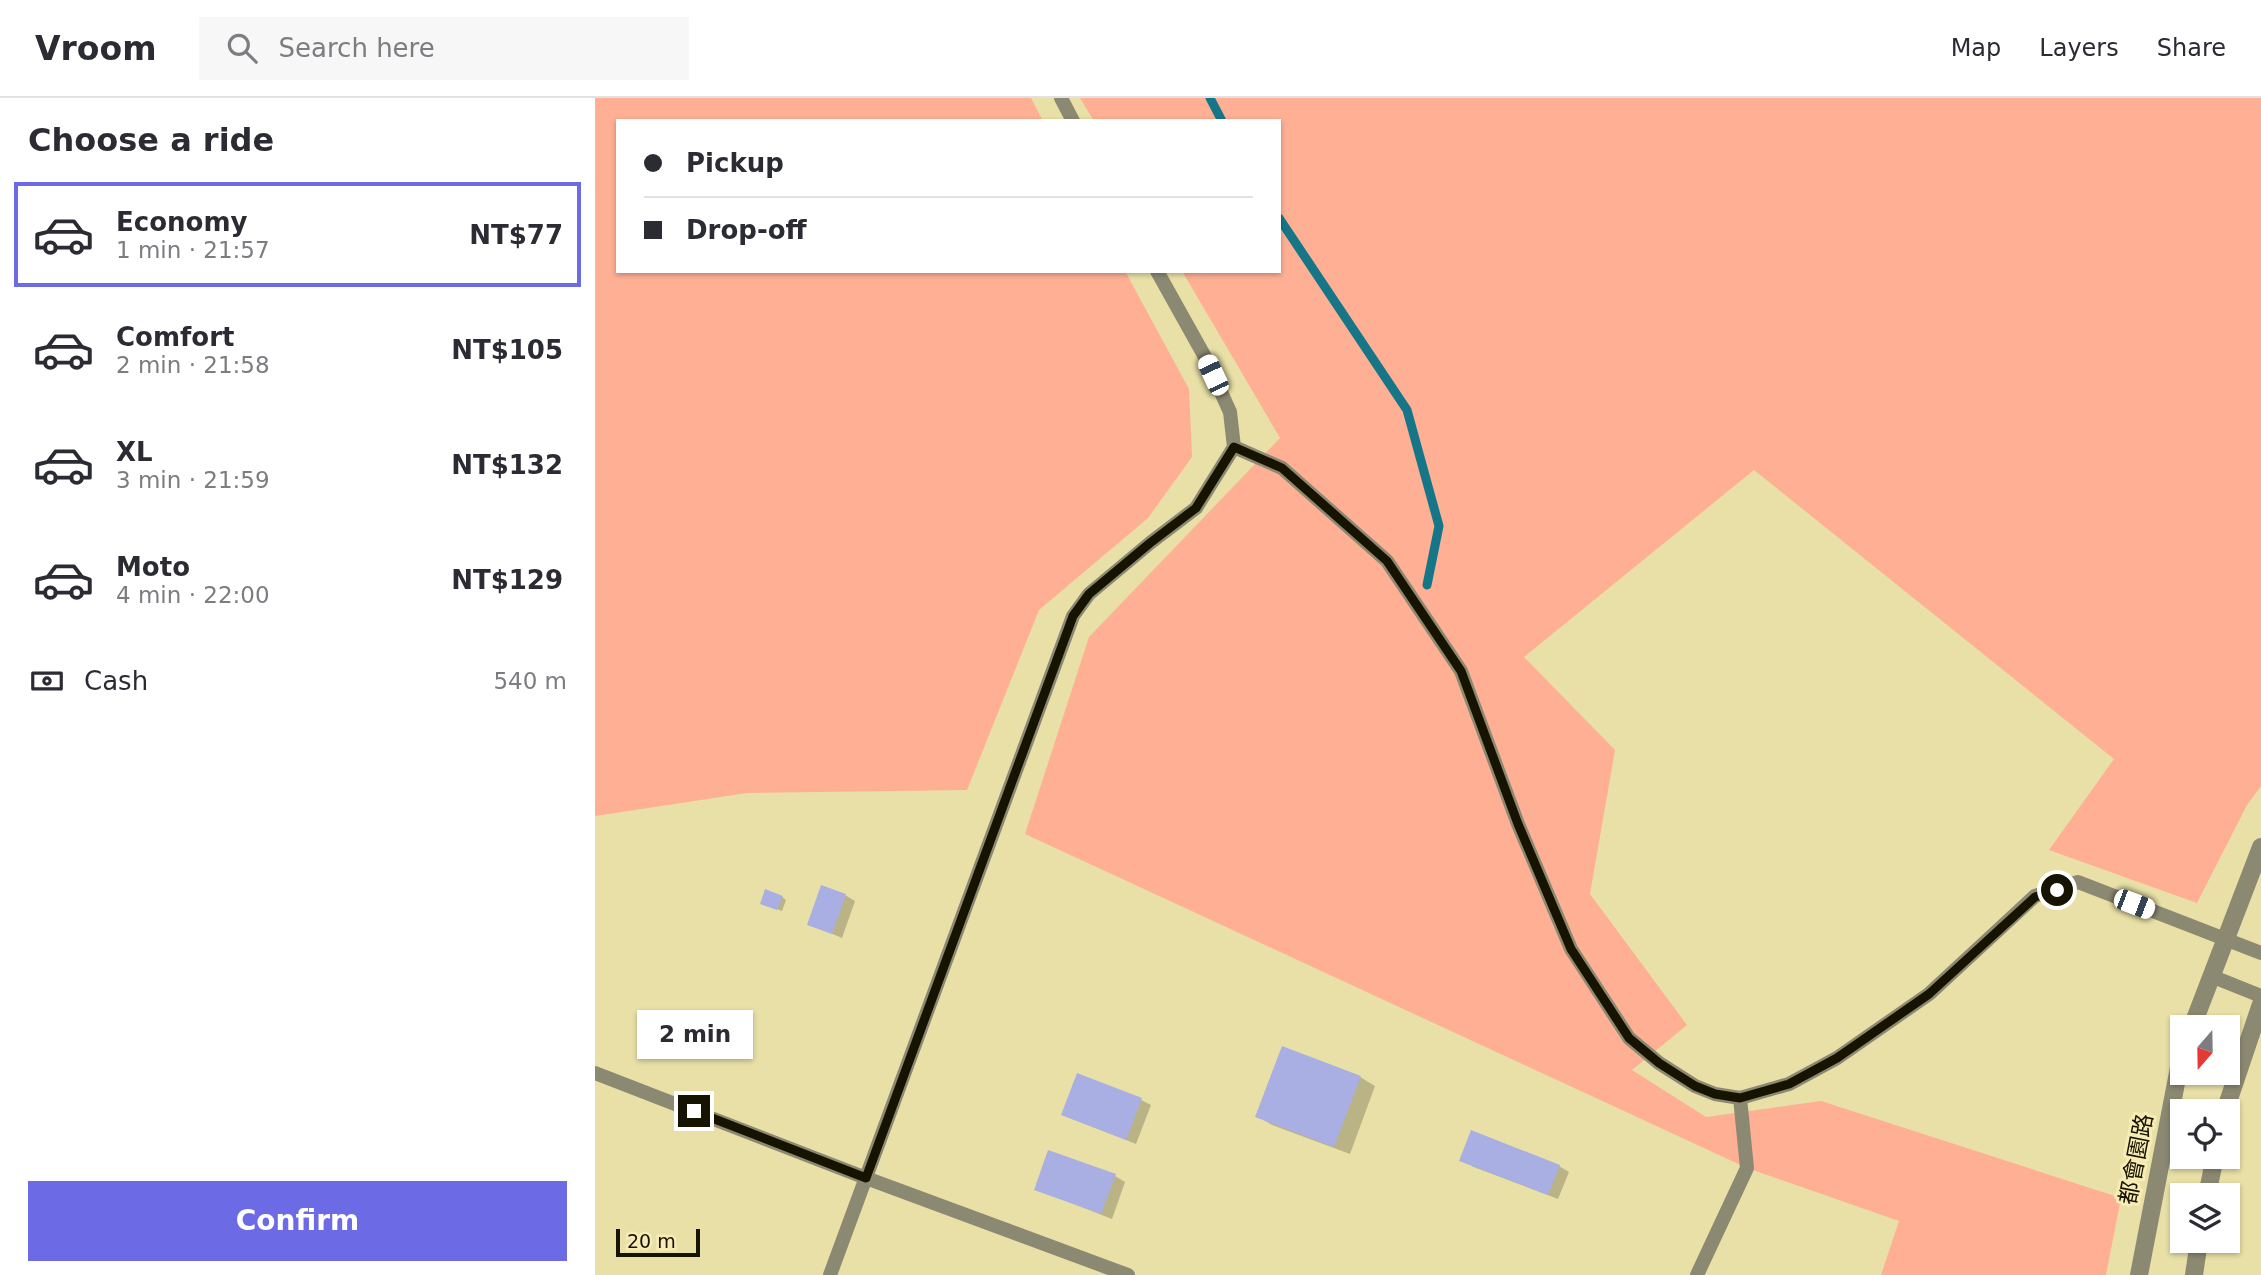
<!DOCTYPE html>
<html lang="en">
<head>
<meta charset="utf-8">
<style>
  body { margin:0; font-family:"DejaVu Sans","Noto Sans TC",sans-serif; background:#f7f7f7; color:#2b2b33; height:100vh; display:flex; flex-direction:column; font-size:26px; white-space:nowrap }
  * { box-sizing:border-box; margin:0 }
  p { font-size:23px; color:#7c7c81 }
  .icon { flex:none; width:38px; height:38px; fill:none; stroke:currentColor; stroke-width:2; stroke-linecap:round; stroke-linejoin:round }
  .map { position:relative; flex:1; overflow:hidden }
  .panel { display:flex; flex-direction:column; background:#fff; width:595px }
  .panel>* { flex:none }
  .hud { position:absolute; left:21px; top:21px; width:665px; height:154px; border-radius:0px; box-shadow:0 2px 5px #0004; display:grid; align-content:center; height:154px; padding:0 28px; background:#fff }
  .needle { width:46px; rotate:200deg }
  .fabs { position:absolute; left:1575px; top:917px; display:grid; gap:14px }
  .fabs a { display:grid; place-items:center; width:70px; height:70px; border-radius:0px; background:#fff; box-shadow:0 2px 5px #0004; font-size:35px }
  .scale { position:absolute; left:21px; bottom:18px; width:84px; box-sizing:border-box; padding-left:7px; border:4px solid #171301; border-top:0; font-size:19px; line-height:24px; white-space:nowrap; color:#171301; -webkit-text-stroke:5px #f7edb4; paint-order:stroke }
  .end { position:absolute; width:32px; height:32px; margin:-16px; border:9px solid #171301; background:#fff; box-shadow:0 0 0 4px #fff }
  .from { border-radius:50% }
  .bubble { position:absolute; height:49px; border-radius:0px; background:#fff; box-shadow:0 2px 5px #0004; font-size:23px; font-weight:700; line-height:49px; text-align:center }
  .car { position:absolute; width:21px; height:42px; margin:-21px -10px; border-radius:9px; box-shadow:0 0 5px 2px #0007; background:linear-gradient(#fff 24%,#345 0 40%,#fff 0 76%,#345 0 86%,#fff 0) }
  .hud b { display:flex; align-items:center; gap:24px; height:66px; font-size:26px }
  .hud b+b { border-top:2px solid #e1e1e2 }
  .hud i { width:18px; height:18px; background:#2b2b33 }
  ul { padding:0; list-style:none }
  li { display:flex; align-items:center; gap:21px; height:105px; margin:0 14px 10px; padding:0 14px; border:4px solid transparent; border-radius:0px }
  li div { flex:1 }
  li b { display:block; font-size:26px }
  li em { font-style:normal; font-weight:700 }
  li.current { border-color:#6c6be5 }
  li>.icon { width:63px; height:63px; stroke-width:1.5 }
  h2 { padding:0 28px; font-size:32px; line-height:84px }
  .pay { display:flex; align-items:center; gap:18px; height:77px; padding:0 28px; font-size:26px }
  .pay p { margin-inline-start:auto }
  .button { display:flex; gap:14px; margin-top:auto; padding:14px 28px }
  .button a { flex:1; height:80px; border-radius:0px; background:#6c6be5; color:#fff; font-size:28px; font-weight:700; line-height:80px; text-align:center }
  header { display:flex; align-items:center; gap:42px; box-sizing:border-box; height:98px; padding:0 35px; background:#fff; border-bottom:2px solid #e1e1e2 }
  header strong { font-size:33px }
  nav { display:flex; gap:38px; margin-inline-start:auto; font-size:24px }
  .search { width:490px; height:63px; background:#f7f7f7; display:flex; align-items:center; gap:18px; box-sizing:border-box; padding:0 24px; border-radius:0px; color:#7c7c81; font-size:26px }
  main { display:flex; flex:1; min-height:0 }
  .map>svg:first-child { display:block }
  .green { fill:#feaf94 }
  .shadow { fill:#0003 }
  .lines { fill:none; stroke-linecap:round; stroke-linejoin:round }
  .stream { stroke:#157687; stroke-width:9 }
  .building { fill:#a9afe2 }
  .service { stroke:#8c8972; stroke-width:14 }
  .tertiary { stroke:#8c8972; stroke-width:18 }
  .route { stroke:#171301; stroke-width:9 }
  .labels { text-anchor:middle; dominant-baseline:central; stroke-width:6; stroke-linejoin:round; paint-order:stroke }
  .street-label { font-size:23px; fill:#171301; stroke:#f7edb4 }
</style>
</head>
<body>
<header>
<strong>Vroom</strong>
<div class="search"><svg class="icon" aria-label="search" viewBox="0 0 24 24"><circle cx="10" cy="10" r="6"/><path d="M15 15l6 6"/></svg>Search here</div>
<nav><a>Map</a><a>Layers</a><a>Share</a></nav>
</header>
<main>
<section class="panel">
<h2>Choose a ride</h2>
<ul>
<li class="current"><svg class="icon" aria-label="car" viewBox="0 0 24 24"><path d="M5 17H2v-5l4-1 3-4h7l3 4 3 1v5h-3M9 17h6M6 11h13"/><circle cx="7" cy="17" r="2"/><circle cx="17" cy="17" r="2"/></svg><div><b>Economy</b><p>1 min · 21:57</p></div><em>NT$77</em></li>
<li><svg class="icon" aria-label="car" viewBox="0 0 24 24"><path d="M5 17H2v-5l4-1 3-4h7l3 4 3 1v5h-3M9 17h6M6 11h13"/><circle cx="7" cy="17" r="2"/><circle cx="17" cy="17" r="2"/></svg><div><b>Comfort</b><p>2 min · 21:58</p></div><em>NT$105</em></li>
<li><svg class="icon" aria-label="car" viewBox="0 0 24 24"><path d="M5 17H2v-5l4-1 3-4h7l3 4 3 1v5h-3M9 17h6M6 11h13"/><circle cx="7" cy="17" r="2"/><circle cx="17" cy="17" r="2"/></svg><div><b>XL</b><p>3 min · 21:59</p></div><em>NT$132</em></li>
<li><svg class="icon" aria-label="car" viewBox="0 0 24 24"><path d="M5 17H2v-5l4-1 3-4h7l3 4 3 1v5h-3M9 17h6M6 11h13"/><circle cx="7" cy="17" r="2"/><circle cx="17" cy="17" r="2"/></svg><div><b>Moto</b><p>4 min · 22:00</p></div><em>NT$129</em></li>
</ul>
<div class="pay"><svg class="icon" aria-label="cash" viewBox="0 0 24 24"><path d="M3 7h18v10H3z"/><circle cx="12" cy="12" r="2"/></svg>Cash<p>540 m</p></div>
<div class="button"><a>Confirm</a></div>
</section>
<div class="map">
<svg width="1666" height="1177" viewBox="0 0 1666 1177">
  <rect width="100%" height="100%" fill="#e9e0a7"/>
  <!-- green -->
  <path class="green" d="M0,0H436L448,23H23V173H530L594,291L597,359L553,420L444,512L372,692L152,695L0,718Z
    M485,0H1666V688L1652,707L1602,805L1454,752L1519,661L1159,372L929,559L1020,652L995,796L1092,927L1037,972L1111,1019L1226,1003L1526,1100L1511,1177H1286L1304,1123L1152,1070L430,736L494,539L685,340L587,173H684V23H499Z"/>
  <!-- shadow -->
  <path class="shadow" d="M250,797L260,803L247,840L214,826Z
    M187,799L191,802L187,813L171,807Z
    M765,979L780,988L755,1056L677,1027L662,1018Z
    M546,1002L556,1007L541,1046L478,1021Z
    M876,1068H964L974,1074L963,1101Z
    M520,1078L530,1084L517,1121L441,1091Z"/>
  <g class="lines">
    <!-- stream -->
    <path class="stream" d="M615,0L627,23
      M684,120L812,312L844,428L832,487"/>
  </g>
  <!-- building -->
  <path class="building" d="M226,787L251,796L237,836L212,827Z
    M170,791L188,798L182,812L165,806Z
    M687,948L766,978L739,1049L660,1019Z
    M482,975L547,1000L531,1042L466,1017Z
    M876,1032L965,1067L953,1097L864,1063Z
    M453,1052L521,1076L506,1116L439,1092Z"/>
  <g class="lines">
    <!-- service -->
    <path class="service" d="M466,0L478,23
      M639,349L687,370L792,463L866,573L923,726L976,851L1034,940L1064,965L1100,988L1120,996L1145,1000L1194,986L1242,960L1334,896L1440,798L1483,784L1666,855
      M1616,878L1666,898
      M0,975L271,1080L533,1177
      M235,1177L478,518L494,496L555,445L601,410L639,349L635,314L610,259L562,173
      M1102,1177L1152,1070L1145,1000"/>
    <!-- tertiary -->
    <path class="tertiary" d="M1597,929L1666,749
      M1630,1013L1666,906
      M1612,1097L1620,1059
      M1544,1177L1587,954
      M1599,1177L1604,1143"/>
  </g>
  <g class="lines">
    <!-- route -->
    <path class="route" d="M99,1013L271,1080L478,518L494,496L555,445L601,410L639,349L687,370L792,463L866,573L923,726L976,851L1034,940L1064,965L1100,988L1120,996L1145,1000L1194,986L1242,960L1334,896L1440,799L1462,792"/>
  </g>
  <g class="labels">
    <!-- street labels -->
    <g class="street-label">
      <text transform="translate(1541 1061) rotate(-79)">都會園路</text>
    </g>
  </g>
</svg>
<div class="fabs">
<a><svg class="needle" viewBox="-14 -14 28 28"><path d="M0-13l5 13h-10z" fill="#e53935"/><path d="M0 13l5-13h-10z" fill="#7c7c81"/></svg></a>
<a><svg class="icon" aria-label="locate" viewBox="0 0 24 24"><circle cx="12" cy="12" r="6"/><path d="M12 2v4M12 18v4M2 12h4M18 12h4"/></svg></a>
<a><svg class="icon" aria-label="layers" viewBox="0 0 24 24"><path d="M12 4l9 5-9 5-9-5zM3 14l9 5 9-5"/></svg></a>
</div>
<div class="scale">20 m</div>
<i class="end from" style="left:1462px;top:792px"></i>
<i class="end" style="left:99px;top:1013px"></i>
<div class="bubble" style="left:42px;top:912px;width:116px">2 min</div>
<i class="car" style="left:618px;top:277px;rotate:335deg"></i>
<i class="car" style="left:1539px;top:806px;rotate:111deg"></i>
<div class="hud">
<b><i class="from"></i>Pickup</b>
<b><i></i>Drop-off</b>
</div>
</div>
</main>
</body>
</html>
